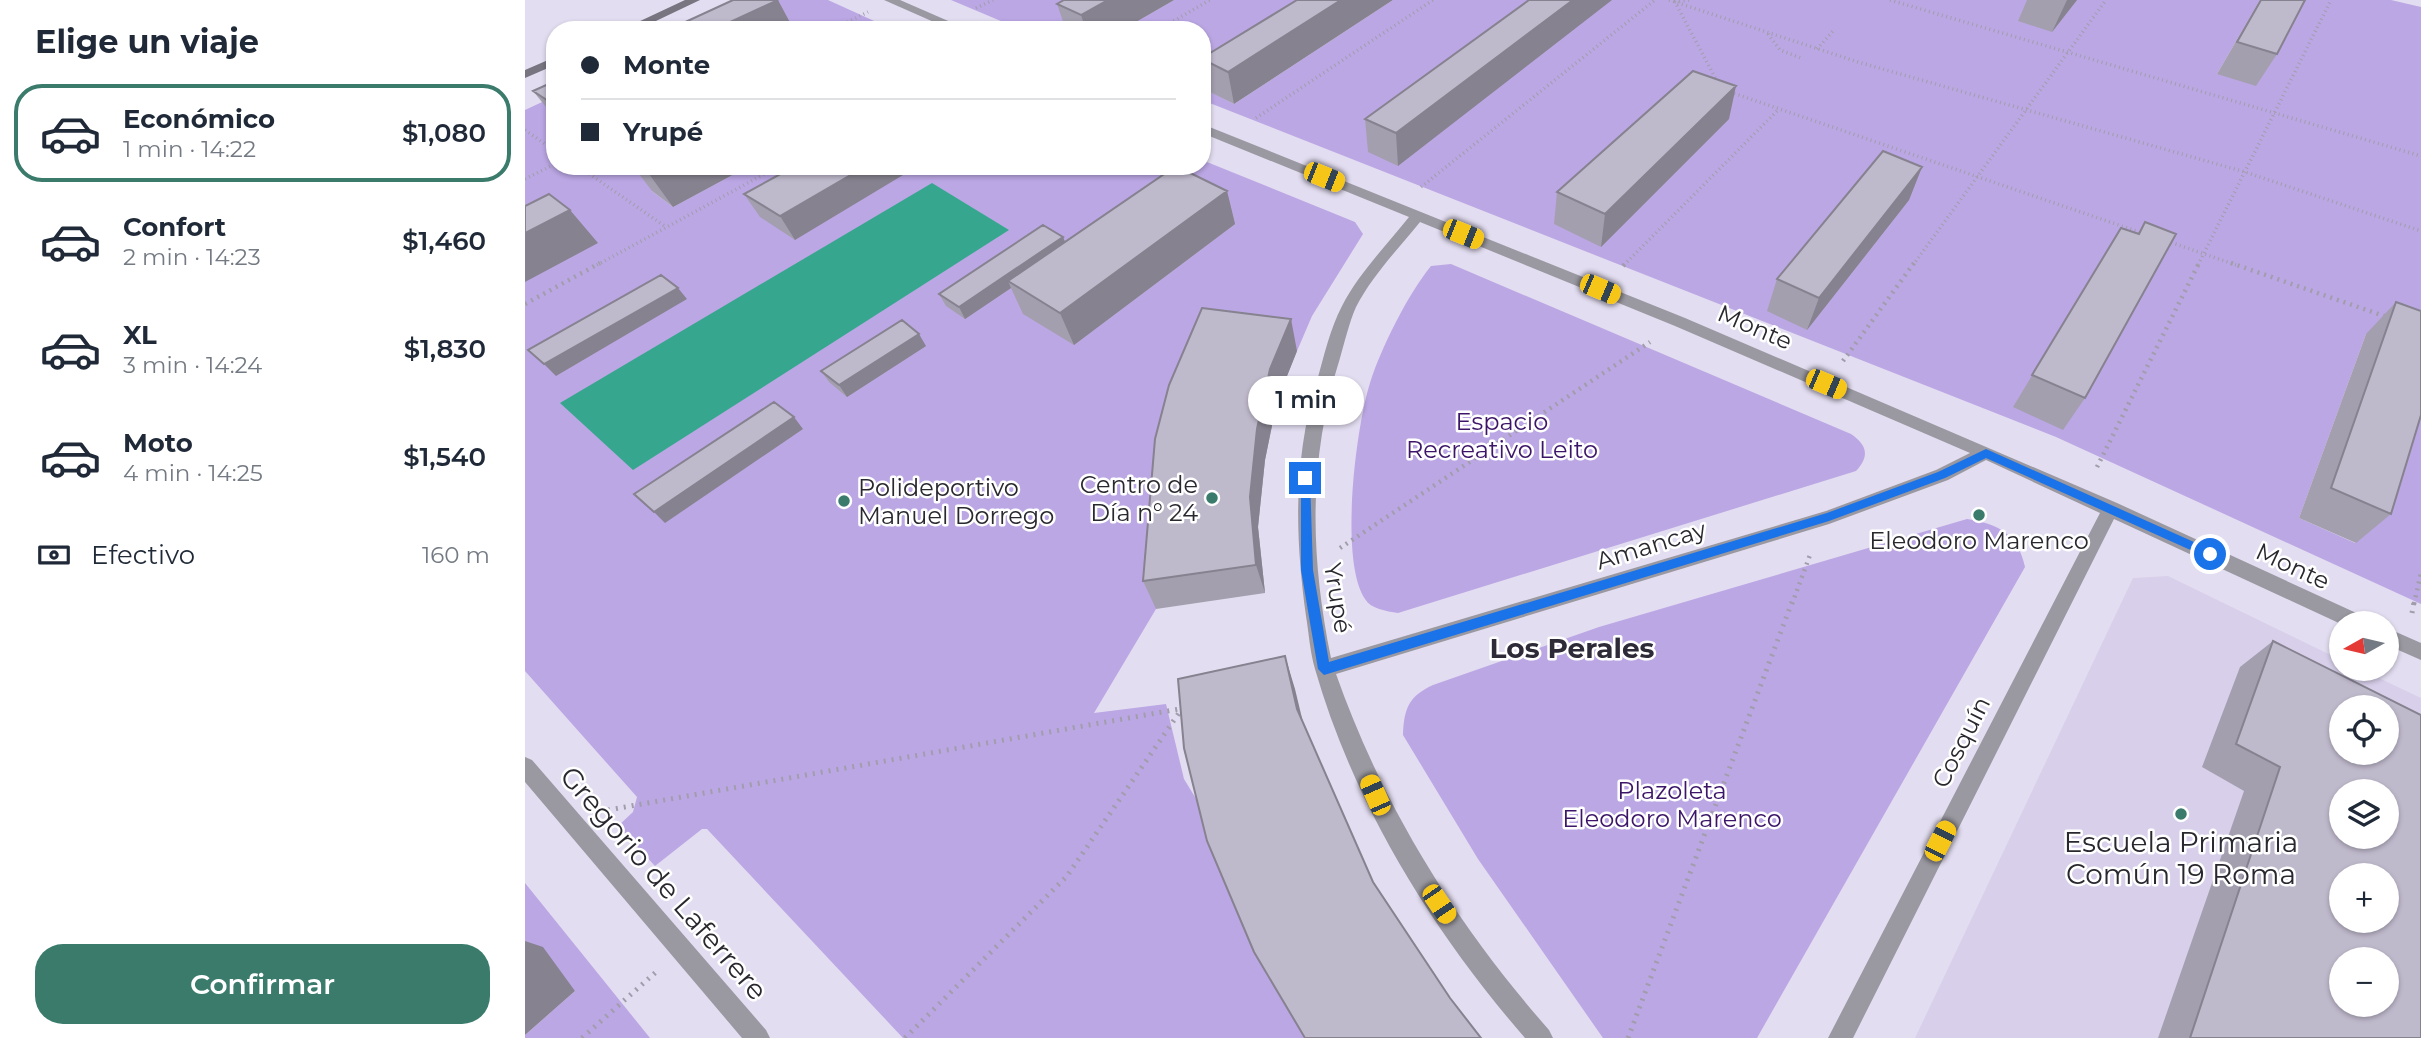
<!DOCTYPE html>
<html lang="es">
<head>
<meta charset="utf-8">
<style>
  body { margin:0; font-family:Montserrat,sans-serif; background:#f6f6f7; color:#1f2937; height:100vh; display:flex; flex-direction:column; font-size:26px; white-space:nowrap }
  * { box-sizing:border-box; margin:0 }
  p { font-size:23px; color:#747a83 }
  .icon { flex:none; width:38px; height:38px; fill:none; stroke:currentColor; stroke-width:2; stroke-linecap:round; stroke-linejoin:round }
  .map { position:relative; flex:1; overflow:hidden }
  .side { display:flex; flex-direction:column; background:#fff; width:525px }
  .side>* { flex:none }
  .top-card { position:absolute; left:21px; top:21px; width:665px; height:154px; border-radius:28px; box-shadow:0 2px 5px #0004; display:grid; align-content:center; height:154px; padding:0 35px; background:#fff }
  .needle { width:46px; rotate:262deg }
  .controls { position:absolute; left:1804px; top:611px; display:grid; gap:14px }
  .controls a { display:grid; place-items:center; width:70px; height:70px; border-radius:50%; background:#fff; box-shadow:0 2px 5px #0004; font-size:35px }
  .end { position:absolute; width:32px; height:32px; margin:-16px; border:9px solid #1a73e8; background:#fff; box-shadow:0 0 0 4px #fff }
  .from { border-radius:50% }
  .bubble { position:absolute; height:49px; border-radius:24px; background:#fff; box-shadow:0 2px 5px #0004; font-size:23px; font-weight:600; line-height:49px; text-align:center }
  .car { position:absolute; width:21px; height:42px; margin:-21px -10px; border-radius:9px; box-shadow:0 0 5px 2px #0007; background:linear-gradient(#f5c518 24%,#345 0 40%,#f5c518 0 76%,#345 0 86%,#f5c518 0) }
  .top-card b { display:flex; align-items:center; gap:24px; height:66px; font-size:26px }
  .top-card b+b { border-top:2px solid #e0e1e3 }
  .top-card i { width:18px; height:18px; background:#1f2937 }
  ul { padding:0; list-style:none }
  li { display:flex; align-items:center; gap:21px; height:98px; margin:0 14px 10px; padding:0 21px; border:4px solid transparent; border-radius:28px }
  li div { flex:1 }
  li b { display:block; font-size:26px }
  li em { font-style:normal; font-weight:600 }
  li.current { border-color:#3a7b6c }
  li>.icon { width:63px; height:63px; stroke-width:1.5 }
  h2 { padding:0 35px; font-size:32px; line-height:84px }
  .pay { display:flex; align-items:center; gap:18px; height:77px; padding:0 35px; font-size:26px }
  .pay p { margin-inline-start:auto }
  .action { display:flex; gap:14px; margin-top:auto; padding:14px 35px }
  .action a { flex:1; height:80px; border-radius:28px; background:#3a7b6c; color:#fff; font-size:28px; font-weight:600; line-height:80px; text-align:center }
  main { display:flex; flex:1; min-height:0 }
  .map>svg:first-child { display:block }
  .built { fill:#d8d0eb; fill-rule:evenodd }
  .green { fill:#bba7e4; fill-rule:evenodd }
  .water { fill:#37a68e }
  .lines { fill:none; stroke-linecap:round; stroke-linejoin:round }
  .path-far2 { stroke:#a19dac; stroke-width:3.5; stroke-dasharray:1 3.5; stroke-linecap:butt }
  .path-far1 { stroke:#a19dac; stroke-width:4.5; stroke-dasharray:2 5; stroke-linecap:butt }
  .path { stroke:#a19dac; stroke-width:5; stroke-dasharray:2 6; stroke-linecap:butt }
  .street { fill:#9a98a0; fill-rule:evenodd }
  .secondary { fill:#787480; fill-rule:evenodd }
  .wall { fill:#a49faf }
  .shaded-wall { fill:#86828f }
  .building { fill:#bfb9cc; stroke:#86828f; stroke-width:2; fill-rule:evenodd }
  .route { fill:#1a73e8 }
  .poi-dot { fill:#3a7b6c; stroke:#fff; stroke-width:2.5 }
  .labels { text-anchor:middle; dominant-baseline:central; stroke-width:5; stroke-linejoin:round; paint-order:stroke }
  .street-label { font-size:24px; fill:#2a282f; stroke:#fff }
  .park-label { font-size:24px; fill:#3c1569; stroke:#fff }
  .poi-label { font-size:24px; fill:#2a282f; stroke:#fff; text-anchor:end }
  .quarter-label { font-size:28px; font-weight:bold; fill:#2e2a38; stroke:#fff }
  .near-poi-label { font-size:28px; fill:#2a282f; stroke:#fff }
  .near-street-label { font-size:28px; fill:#2a282f; stroke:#fff }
</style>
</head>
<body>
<main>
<section class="side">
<h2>Elige un viaje</h2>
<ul>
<li class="current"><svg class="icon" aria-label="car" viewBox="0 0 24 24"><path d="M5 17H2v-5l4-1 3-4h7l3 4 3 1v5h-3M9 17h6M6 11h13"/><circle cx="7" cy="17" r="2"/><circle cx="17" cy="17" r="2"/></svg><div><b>Económico</b><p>1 min · 14:22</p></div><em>$1,080</em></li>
<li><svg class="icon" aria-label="car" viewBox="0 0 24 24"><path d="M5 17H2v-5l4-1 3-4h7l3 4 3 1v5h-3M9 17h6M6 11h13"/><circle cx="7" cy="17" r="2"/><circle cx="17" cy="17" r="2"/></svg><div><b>Confort</b><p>2 min · 14:23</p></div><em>$1,460</em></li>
<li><svg class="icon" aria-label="car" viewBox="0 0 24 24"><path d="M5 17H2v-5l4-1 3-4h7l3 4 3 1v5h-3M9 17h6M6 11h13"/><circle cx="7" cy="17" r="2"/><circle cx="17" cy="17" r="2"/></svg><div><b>XL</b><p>3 min · 14:24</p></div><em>$1,830</em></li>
<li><svg class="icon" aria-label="car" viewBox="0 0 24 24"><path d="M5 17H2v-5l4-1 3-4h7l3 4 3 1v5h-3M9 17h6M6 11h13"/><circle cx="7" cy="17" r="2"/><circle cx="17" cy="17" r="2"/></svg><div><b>Moto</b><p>4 min · 14:25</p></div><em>$1,540</em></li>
</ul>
<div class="pay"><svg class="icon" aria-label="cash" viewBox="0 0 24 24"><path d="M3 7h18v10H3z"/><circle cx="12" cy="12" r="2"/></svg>Efectivo<p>160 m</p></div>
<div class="action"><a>Confirmar</a></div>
</section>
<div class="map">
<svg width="1896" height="1038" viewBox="0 0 1896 1038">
  <rect width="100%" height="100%" fill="#e3ddf1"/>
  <!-- built -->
  <path class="built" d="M1643,576L1816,660V668L1835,669L1896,698V1038H1390L1608,578ZM1816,707H1862V752H1816ZM1816,791H1862V836H1816ZM1816,875H1862V920H1816ZM1816,959H1862V1004H1816Z"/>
  <!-- green -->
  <path class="green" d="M242,0H303L369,30H177Z
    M426,0H607L554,30H497Z
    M649,0H827L684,91L709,104L868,0H1735L1692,74L1776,0H1866L1896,7V604L1531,437L677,100V30H597ZM1841,334L1831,543H1830L1774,518Z
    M30,96V166H175L127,191L148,207L224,166H677V160L830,222L838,234L787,316L772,351L635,533L631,609L569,713L641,704L659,779L717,874L797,1038H378L182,829H177L130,866L93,826L108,812L112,797L0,671V110Z
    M926,264L1326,434C1342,445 1345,456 1331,471L873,613C861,611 846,609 840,599C814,560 831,427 845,383C856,348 883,294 906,266Z
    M1442,519C1474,524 1493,534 1500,567L1232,1038H1078L953,859L878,735C879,708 884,696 908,685L1074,627Z
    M0,883L125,1038H0V1035L50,991L0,962Z"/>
  <!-- water -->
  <path class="water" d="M407,183L484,230L108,470L35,403Z"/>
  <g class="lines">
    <!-- path-far2 -->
    <path class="path-far2" d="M1144,0L1333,62L1720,172L1896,231
      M1164,0L1150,2L1193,83
      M1365,0L1896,156
      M451,8L468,0
      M306,30L343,12
      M633,30L685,0
      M1243,34L1255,50L1276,58
      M1292,49L1309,30
      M1205,92L1617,233
      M731,118L908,0
      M0,130L30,151
      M53,166L141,227
      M0,179L30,164
      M896,187L1130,0
      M1642,241L1711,265
      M72,265L254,166
      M1099,265L1254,109
      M1388,265L1581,0
      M1673,265L1806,0"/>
    <!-- path-far1 -->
    <path class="path-far1" d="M1706,263L1862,317
      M1098,266L1101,263
      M0,304L75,263
      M1318,361L1389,263
      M1572,467L1674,263
      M815,548L1125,342
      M1267,604L1285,555
      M1889,604L1896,573"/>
    <!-- path -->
    <path class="path" d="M1887,613L1889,602
      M83,810L660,708
      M57,1038L131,972
      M380,1038L542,876L656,710
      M1103,1038L1267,602"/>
    <!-- street -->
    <path class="street" d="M359,0H375L444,30H427Z
      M677,124L1160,318L1592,503L1840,617L1842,623L1816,624L1589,519L1328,1038H1303L1575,513L1461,460L1423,480L1304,524L811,674C858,807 931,924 1024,1030L1028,1038H1000C908,932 829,805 790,669C785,652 784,634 781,616C770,537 768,459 792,381C799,356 805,329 817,306C834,273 861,246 884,217L677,133ZM895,222L1150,326L1445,453L1411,470L1301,511L806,658C785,555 783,459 815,358C820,341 824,323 831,307C847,276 873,249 895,222Z
      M1862,628L1896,643V660L1862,645Z
      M0,757L7,760L241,1030L245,1038H217L0,782Z"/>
    <!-- secondary -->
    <path class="secondary" d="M160,0H175L112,30H96Z
      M30,57V65L0,78V70Z"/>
  </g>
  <!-- wall -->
  <path class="wall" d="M649,0L597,30H541L532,4Z
    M772,0L709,104L683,91L677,64V58Z
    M1004,0L873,166L843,152L840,119Z
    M1502,0H1552L1527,32L1493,21Z
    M1735,0H1780L1752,54L1731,86L1692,74Z
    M30,81V118L8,91Z
    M1204,119L1076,247L1029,224L1032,192Z
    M108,166H224L148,207L127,191Z
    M270,166V240L235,217L219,194Z
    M1397,167L1384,200L1282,330L1242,311L1252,279Z
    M702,191L710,224L549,345L498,314L486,288L440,319L421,306L414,294L538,237L540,242Z
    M1620,222L1560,398L1538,430L1488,407L1596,228L1613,234Z
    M1871,302L1866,514L1831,543L1774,518L1841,334Z
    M401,346L322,397L304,382L296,371Z
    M772,351L752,401L740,460L733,527L740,593L631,609L618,581Z
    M1748,641L1896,1038H1633L1719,791L1677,767L1715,667Z"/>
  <!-- shaded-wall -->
  <path class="shaded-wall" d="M253,0L269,30H188Z
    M583,0H649L597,30H561L556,15Z
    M816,0H868L709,104L703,72Z
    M1048,0H1087L873,166L871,133Z
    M1542,0H1552L1527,32Z
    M1211,86L1204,119L1076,247L1080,214Z
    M139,166H224L148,207L124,174Z
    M341,166H393L270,240L255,216Z
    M1397,167L1384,200L1282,330L1294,298Z
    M702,191L710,224L549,345L535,313Z
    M45,210L73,243L0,282V233Z
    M538,237L543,249L483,281L486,288L440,319L434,307Z
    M153,288L162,299L31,376L19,364Z
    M766,319L772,351L752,401L740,460L733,527L740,593L731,565L725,497L732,429L745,369Z
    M394,334L401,346L322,397L314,385Z
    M269,417L278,429L140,523L129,512Z
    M760,656L770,689L782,739L772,709Z
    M0,941L18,947L50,991L0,1035Z"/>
  <!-- building -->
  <path class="building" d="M208,0H253L188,30H143Z
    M539,0H583L556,15L532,4Z
    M772,0H816L703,72L677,59V58Z
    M1004,0H1048L871,133L840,119Z
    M1736,0H1780L1752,54L1712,42Z
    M1168,71L1211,86L1080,214L1032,192Z
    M30,81V103L28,104L8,91Z
    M1358,151L1397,167L1294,298L1252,279Z
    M113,166H139L124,174Z
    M270,166H341L255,216L219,194Z
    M651,166L702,191L535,313L483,281Z
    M24,194L45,210L0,233V206Z
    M1620,222L1651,234L1560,398L1507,375L1596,228L1614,234Z
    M518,225L538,237L434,307L414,294Z
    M136,275L153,288L19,364L3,350Z
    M1871,302L1896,311V415L1866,514L1806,488Z
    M677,308L766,319L745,369L732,429L725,497L731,565L618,581L630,439L644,385Z
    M377,320L394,334L314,385L296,371Z
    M249,402L269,417L129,512L109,494Z
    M1748,641L1896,715V1038H1665L1755,767L1711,744ZM1816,707H1862V752H1816ZM1816,791H1862V836H1816ZM1816,875H1862V920H1816ZM1816,959H1862V1004H1816Z
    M760,656L772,709L848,882L925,998L956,1038H780L729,952L682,841L659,748L653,679Z"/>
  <!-- route -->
  <path class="route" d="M1461,449L1689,551L1691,554L1685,559L1681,557L1461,458L1420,478L1304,521L799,675L793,669L776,570V475L780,474L785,478L788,570L804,662L1302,513L1413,472Z"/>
  <!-- markers -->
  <g class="poi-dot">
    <circle cx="687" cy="498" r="7"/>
    <circle cx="319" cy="501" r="7"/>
    <circle cx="1454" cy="515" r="7"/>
    <circle cx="1656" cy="814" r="7"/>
  </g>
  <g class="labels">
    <!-- street labels -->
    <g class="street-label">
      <text transform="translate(1230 327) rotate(23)">Monte</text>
      <text transform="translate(1126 545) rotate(-17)">Amancay</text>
      <text transform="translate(1768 566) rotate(25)">Monte</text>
      <text transform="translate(813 598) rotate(81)">Yrupé</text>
      <text transform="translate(1436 742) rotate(-63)">Cosquín</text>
    </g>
    <!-- park labels -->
    <g class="park-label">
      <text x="977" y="421">Espacio<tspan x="977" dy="28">Recreativo Leito</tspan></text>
      <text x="1147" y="790">Plazoleta<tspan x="1147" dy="28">Eleodoro Marenco</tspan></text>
    </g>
    <!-- poi labels -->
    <g class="poi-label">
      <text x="673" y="484">Centro de<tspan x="673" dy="28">Día n° 24</tspan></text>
      <text x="333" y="487" text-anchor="start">Polideportivo<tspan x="333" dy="28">Manuel Dorrego</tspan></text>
      <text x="1454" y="540" text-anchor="middle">Eleodoro Marenco</text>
    </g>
    <!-- quarter labels -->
    <g class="quarter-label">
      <text x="1047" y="648">Los Perales</text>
    </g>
    <!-- near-poi labels -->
    <g class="near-poi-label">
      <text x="1656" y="842">Escuela Primaria<tspan x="1656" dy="32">Común 19 Roma</tspan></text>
    </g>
    <!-- near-street labels -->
    <g class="near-street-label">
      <text transform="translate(139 883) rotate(49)">Gregorio de Laferrere</text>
    </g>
  </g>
</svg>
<div class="controls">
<a><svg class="needle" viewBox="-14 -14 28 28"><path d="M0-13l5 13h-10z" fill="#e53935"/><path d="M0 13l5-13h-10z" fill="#747a83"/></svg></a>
<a><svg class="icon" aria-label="locate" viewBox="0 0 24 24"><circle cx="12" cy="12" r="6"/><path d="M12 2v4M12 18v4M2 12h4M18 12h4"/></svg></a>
<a><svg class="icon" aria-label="layers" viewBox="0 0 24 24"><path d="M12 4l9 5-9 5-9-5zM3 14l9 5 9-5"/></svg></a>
<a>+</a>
<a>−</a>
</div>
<i class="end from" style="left:1685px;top:554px"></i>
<i class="end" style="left:780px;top:478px"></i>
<div class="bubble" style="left:723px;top:376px;width:116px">1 min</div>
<i class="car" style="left:799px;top:177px;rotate:112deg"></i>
<i class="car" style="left:938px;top:234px;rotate:112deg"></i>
<i class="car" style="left:1075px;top:289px;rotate:113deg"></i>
<i class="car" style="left:1301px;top:384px;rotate:113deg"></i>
<i class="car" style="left:850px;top:795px;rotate:336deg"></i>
<i class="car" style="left:1415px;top:841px;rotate:27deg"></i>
<i class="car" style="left:914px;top:904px;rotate:146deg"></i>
<div class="top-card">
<b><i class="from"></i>Monte</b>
<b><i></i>Yrupé</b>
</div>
</div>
</main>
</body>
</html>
